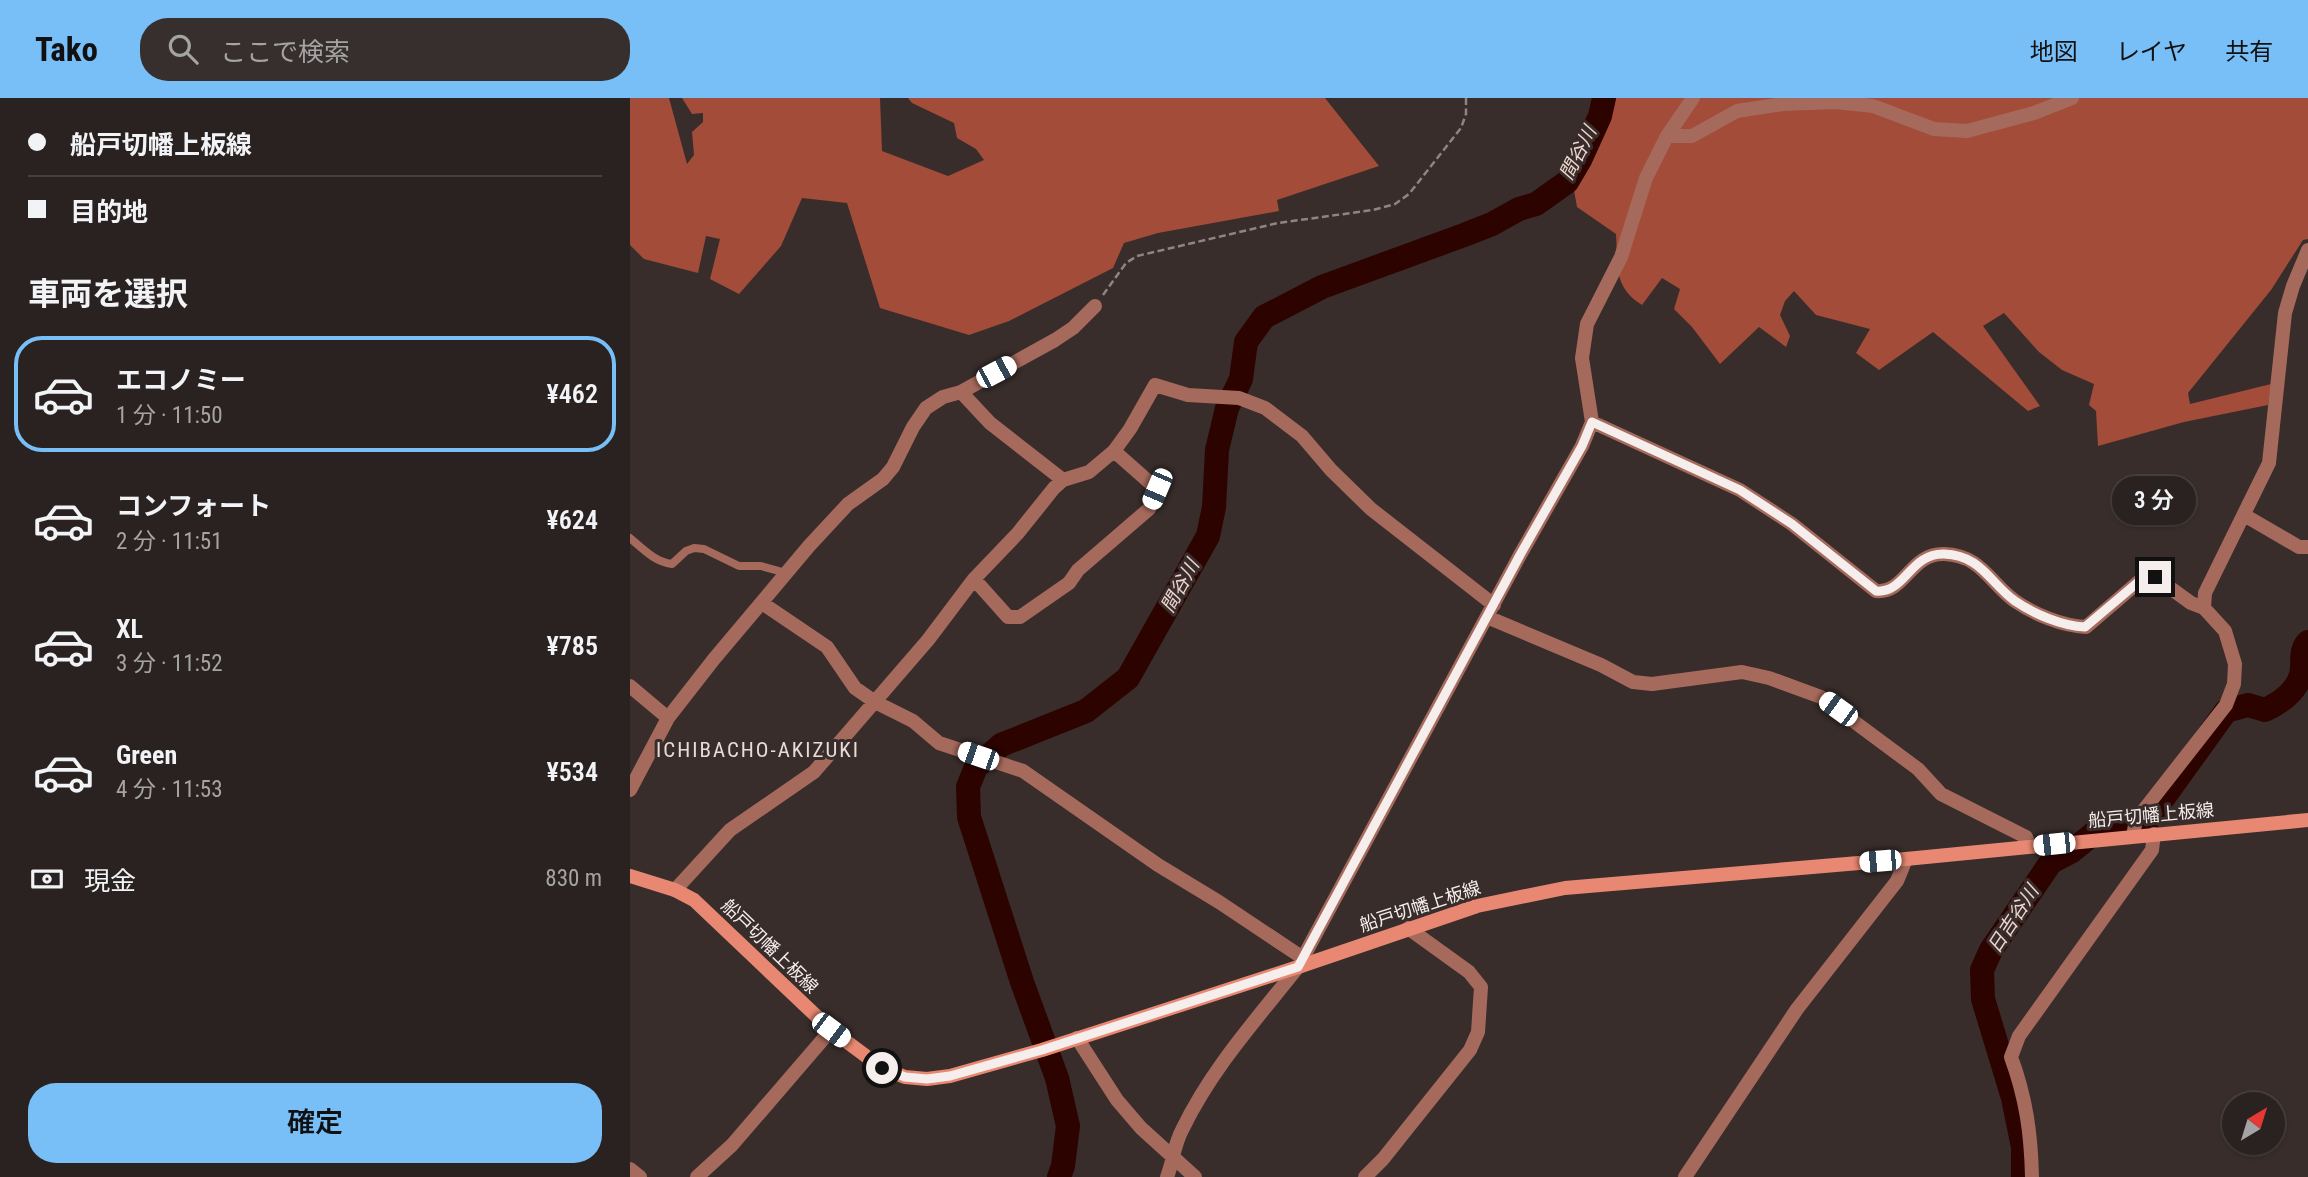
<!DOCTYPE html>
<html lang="ja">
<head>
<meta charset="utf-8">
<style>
  body { margin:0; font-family:"Roboto Condensed","Noto Sans JP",sans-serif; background:#362f2d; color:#f1f3f6; height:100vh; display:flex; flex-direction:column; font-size:26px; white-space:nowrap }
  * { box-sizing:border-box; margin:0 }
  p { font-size:23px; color:#a5a4a5 }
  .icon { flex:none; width:38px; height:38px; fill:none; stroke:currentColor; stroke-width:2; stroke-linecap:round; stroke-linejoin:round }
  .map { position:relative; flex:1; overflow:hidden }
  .drawer { display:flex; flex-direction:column; background:#2a2220; width:630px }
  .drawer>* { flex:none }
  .top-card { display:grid; align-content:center; height:154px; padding:0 28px; background:#2a2220 }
  .needle { width:46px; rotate:38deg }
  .tools { position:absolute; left:1592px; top:994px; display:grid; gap:14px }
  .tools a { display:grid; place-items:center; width:63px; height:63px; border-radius:50%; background:#2a2220; box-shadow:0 2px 5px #0004,0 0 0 2px #463f3e; font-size:35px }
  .end { position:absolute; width:32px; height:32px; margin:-16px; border:9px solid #f5eeec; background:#111; box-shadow:0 0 0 4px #111 }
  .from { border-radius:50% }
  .bubble { position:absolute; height:49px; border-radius:24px; background:#2a2220; box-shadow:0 2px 5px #0004,0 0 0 2px #463f3e; font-size:23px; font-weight:600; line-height:49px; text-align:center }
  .car { position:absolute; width:21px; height:42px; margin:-21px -10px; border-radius:9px; box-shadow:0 0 5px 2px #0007; background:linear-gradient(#fff 24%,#345 0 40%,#fff 0 76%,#345 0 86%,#fff 0) }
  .top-card b { display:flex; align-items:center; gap:24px; height:66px; font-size:26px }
  .top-card b+b { border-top:2px solid #463f3e }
  .top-card i { width:18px; height:18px; background:#f1f3f6 }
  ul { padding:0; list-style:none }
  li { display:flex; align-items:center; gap:21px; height:116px; margin:0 14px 10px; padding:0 14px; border:4px solid transparent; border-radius:28px }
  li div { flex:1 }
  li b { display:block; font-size:26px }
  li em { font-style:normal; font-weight:600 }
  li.current { border-color:#78bff8 }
  li>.icon { width:63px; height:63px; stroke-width:1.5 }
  h2 { padding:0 28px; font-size:32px; line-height:84px }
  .pay { display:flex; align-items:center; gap:18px; height:77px; padding:0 28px; font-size:26px }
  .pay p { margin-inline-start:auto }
  .cta { display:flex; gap:14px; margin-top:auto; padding:14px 28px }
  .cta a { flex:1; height:80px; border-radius:28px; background:#78bff8; color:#111; font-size:28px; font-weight:600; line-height:80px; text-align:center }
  header { display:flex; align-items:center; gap:42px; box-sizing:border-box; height:98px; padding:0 35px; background:#78bff8; color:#111 }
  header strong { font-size:33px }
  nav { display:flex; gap:38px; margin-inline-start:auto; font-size:24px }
  .search { width:490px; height:63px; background:#362f2d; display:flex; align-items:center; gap:18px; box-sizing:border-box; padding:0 24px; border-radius:28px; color:#a5a4a5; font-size:26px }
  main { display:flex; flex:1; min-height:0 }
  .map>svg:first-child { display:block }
  .forest { fill:#a24c39 }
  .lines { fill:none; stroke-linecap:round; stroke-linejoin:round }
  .river { stroke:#2d0300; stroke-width:24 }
  .path { stroke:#8e8583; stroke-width:2.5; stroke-dasharray:7 3.5; stroke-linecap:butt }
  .lane { stroke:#a66a5c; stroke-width:8 }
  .street { stroke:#a66a5c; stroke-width:14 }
  .secondary { stroke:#e88872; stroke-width:14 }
  .route { stroke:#f5eeec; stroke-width:9 }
  .labels { text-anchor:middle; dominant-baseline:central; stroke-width:6; stroke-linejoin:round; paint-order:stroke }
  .street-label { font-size:18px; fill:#f5eeec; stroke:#382d2b }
  .water-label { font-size:19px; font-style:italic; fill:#efd6cf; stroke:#382d2b }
  .quarter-label { font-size:21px; letter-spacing:2px; fill:#e9dbd7; stroke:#382d2b }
</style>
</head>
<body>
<header>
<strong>Tako</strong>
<div class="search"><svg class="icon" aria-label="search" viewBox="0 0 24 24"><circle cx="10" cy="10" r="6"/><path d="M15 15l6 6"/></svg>ここで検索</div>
<nav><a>地図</a><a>レイヤ</a><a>共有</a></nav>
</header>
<main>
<section class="drawer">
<div class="top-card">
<b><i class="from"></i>船戸切幡上板線</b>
<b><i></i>目的地</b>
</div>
<h2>車両を選択</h2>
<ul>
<li class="current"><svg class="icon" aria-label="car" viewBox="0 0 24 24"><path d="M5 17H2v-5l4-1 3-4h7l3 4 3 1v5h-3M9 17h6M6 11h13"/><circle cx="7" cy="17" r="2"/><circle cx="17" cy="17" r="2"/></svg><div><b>エコノミー</b><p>1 分 · 11:50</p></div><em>¥462</em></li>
<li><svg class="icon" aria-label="car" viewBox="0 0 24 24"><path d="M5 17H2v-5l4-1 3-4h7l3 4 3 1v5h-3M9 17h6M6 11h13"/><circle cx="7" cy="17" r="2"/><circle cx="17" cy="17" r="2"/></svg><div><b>コンフォート</b><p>2 分 · 11:51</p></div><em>¥624</em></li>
<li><svg class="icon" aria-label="car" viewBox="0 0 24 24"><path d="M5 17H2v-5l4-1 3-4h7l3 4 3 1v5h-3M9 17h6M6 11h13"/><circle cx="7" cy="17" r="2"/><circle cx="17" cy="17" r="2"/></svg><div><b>XL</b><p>3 分 · 11:52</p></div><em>¥785</em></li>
<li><svg class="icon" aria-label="car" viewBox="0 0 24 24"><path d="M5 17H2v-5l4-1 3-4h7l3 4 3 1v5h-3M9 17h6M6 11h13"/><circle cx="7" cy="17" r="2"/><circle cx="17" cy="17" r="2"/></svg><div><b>Green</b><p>4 分 · 11:53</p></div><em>¥534</em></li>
</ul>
<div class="pay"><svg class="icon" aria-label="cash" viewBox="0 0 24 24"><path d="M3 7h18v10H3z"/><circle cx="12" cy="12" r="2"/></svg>現金<p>830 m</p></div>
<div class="cta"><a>確定</a></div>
</section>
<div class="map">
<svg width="1678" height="1079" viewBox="0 0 1678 1079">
  <rect width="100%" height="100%" fill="#382d2b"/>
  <!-- forest -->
  <path class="forest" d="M0,0H39L57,66L64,57L62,34L73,24V15L62,16L52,0H250L252,53L318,78L354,62L346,51L327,40L324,25L282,5L278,0H695L749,68L647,102L649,113L528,135L494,145L483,170L379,223L339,237L250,210L217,105L172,100L151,148L109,196L80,181L90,141L76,138L68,175L14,161L0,147Z
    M970,0H1678V141L1673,142L1641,192L1558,295L1560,306L1641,286L1638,307L1554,324L1468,348L1466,313L1459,307L1464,286L1432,272L1409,254L1374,215L1353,228L1410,308L1398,313L1303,234L1249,272L1226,255L1240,231L1186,217L1164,193L1155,203L1150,217L1160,238L1156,249L1129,229L1090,266L1062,229L1044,211L1050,191L1032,180L1012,207C983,189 988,167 986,136L947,109L943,87L975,28Z"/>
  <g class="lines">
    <!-- river -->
    <path class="river" d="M429,1079L433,1068L438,1028L427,980L392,884L339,719L338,689L346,669L371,647L456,613L498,580L578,438L584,409L587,352L597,310L611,281L616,244L634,219L692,189L834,137L862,126L889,111L906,106L937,84L950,62L970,18L974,0
      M1393,1079V1049L1383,1000L1353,901L1352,872L1361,852L1421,764L1442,753L1464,735L1493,732L1514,727L1596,613L1618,607L1635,612C1650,605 1666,594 1671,577C1674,565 1669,553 1678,544"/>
    <!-- path -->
    <path class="path" d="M473,197L496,165L507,158L648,125L743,112L765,106L779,96L831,30L836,16V0"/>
    <!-- lane -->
    <path class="lane" d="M0,440C13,451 25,464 42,466L56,453L64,450L74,451L109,468H131L156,475"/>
    <!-- street -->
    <path class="street" d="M1037,38H1062L1107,13L1153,6L1206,4L1243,8L1304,31L1337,33L1404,15L1442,0
      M331,294L360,325L433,382
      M962,324L1110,392L1162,426L1246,493C1275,496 1280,455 1314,456C1351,457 1360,485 1385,503C1404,516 1432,528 1456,529L1513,480L1525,479L1561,505L1574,510L1595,533L1605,566L1604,586L1596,607L1506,722L1503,738
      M1614,417L1669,449H1678
      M344,481L378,519H390L439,485L448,472L519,411L527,391L484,353
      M132,505L197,549L225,590L245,604L283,623L309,645L393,673L528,767L589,804L673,860
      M1574,510L1575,495L1639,365L1655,215L1663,188L1678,152
      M857,519L971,567L1003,584L1022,586L1112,574L1139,580L1191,599L1288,671L1311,696L1396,739L1400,748
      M0,588L38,620
      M0,692L38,620L84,561L179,448L218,406L253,381L263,369L283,329L296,310L313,299L331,294L425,242L443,230L465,208
      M45,792L100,732L184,674L298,542L344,481L388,435L424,390L433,382L459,374L484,353L500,331L525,287L558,297L609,300L635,310L672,338L701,372L741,411L864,507
      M447,940L487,1002L511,1030L565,1079
      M0,1071L10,1079
      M67,1079L102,1047L201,932
      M537,1079C543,1064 544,1047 552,1032C582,970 626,922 668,869L890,457L952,348L962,324L952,260L957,226L991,159L1016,80L1037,38L1063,0
      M735,1079L753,1061L840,952L848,934L851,889L839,874L778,830
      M1055,1079L1167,911L1267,783L1276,761
      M1402,1079C1401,1035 1396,1000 1381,959L1389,938L1522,752L1524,736"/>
    <!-- secondary -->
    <path class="secondary" d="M0,778L45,792L64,802L201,932L252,970L275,979L297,981L320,978L412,952L668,869L847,808L935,790L1276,761L1678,722"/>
  </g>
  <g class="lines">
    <!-- route -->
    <path class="route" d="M252,970L275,979L297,981L320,978L412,952L668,869L890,457L952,348L962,324L1110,392L1162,426L1246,493C1275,496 1280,455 1314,456C1351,457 1360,485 1385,503C1404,516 1432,528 1455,529L1513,480L1525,479"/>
  </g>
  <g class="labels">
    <!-- street labels -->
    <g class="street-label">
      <text transform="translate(1521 717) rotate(-5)">船戸切幡上板線</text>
      <text transform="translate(790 808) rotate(-18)">船戸切幡上板線</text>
      <text transform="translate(140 848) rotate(44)">船戸切幡上板線</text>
    </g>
    <!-- water labels -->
    <g class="water-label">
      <text transform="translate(948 55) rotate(-63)">間谷川</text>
      <text transform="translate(550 488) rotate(-61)">間谷川</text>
      <text transform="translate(1383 821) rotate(-57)">日吉谷川</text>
    </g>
    <!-- quarter labels -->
    <g class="quarter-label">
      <text x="128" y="652">ICHIBACHO-AKIZUKI</text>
    </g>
  </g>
</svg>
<div class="tools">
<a><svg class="needle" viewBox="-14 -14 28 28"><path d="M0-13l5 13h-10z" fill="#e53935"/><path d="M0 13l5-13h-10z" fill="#a5a4a5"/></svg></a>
</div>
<i class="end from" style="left:252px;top:970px"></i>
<i class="end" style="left:1525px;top:479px"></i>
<div class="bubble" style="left:1482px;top:378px;width:84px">3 分</div>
<i class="car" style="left:366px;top:274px;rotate:62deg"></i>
<i class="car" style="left:527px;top:391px;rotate:203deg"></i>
<i class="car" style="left:1208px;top:611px;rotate:306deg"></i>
<i class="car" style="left:348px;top:658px;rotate:289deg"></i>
<i class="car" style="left:1424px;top:746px;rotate:264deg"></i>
<i class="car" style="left:1250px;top:763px;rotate:265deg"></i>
<i class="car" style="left:201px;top:932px;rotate:127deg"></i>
</div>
</main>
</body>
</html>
